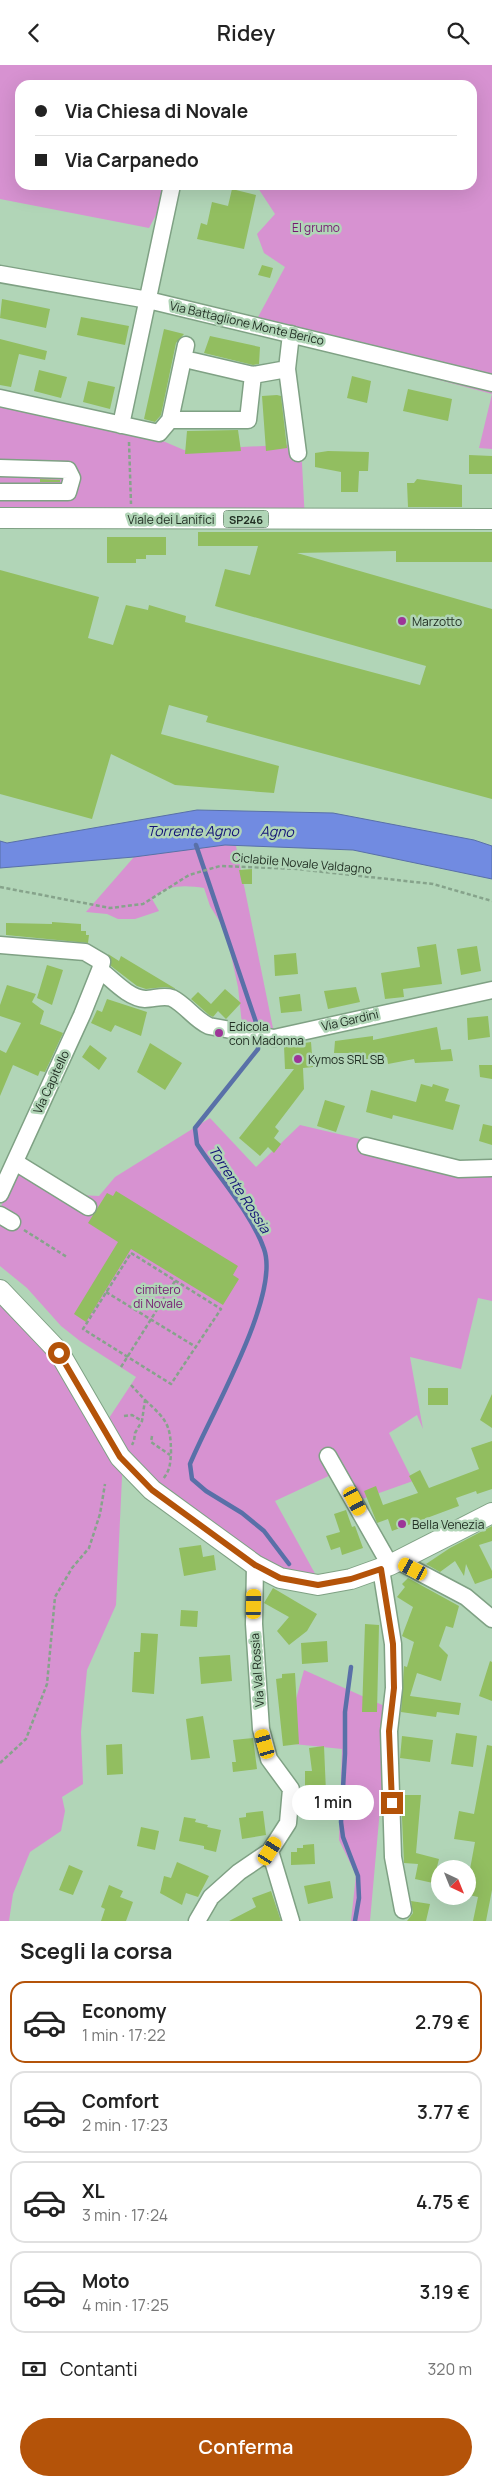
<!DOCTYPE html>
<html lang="it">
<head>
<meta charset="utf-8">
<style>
  body { margin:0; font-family:Manrope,sans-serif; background:#f2f2f2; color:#222; height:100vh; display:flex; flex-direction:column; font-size:19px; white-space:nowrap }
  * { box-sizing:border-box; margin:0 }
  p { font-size:16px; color:#767676 }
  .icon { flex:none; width:28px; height:28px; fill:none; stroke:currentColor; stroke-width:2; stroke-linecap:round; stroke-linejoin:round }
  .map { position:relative; height:1856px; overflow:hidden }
  .side { display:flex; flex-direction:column; background:#fff; flex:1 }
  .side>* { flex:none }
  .top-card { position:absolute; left:15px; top:15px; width:462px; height:110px; border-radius:15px; box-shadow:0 5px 20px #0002; display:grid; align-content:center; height:110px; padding:0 20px; background:#fff }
  .needle { width:32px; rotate:137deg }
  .tools { position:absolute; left:431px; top:1795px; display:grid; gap:10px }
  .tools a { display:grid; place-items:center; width:45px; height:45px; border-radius:50%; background:#fff; box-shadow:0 5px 20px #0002; font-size:25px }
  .end { position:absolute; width:22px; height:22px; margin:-11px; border:6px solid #b45309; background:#fff; box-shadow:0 0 0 2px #fff }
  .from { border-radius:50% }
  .bubble { position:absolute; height:35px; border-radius:18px; background:#fff; box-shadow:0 5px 20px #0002; font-size:16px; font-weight:600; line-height:35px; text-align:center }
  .car { position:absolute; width:15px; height:30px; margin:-15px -8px; border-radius:6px; box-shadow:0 0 4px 1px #0007; background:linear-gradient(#f5c518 24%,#345 0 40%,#f5c518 0 76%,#345 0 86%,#f5c518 0) }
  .top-card b { display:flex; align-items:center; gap:18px; height:48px; font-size:19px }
  .top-card b+b { border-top:1px solid #e0e0e0 }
  .top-card i { width:12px; height:12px; background:#222 }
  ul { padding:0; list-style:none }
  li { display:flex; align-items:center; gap:15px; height:82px; margin:0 10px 8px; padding:0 10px; border:2px solid #e0e0e0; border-radius:15px }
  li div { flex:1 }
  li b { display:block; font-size:19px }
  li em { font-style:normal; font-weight:600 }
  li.current { border-color:#b45309 }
  li>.icon { width:45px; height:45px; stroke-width:1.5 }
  h2 { padding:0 20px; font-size:22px; line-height:60px }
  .pay { display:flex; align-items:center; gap:12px; height:55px; padding:0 20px; font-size:19px }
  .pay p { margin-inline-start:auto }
  .action { display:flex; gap:10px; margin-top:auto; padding:10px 20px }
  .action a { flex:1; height:58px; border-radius:30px; background:#b45309; color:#fff; font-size:20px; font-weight:600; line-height:58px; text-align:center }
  header { display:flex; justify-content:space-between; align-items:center; height:65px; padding:0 20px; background:#fff; font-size:22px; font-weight:600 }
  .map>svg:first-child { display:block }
  .green { fill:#d792d1 }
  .water { fill:#718be1; stroke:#5970a8 }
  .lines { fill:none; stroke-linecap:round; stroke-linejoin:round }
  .stream { stroke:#5970a8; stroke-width:4.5 }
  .building { fill:#92be60 }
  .minor-casing { stroke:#7fa184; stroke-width:19 }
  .major-casing { stroke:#7fa184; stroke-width:22 }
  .path { stroke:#86a38b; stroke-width:2.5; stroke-dasharray:4 2.5; stroke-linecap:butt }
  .minor { stroke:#fff; stroke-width:16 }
  .major { stroke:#fff; stroke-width:20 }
  .route { stroke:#b45309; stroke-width:6 }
  .poi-dot { fill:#9d3598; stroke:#b1d5b7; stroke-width:2 }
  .labels { text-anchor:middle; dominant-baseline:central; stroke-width:5; stroke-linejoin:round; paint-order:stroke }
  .shield { fill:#b1d5b7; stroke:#4d6250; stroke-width:1 }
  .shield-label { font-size:11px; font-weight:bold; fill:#223024 }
  .park-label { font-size:12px; fill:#751871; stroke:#b1d5b7 }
  .street-label { font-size:12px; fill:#223024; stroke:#b1d5b7 }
  .poi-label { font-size:12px; fill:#223024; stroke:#b1d5b7; text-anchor:start }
  .water-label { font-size:14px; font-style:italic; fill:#111176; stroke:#b1d5b7 }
</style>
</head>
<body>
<header><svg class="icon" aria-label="back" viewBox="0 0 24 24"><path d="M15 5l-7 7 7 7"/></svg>Ridey<svg class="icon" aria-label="search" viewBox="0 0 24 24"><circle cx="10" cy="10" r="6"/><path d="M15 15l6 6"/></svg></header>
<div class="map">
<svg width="492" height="1856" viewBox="0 0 492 1856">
  <rect width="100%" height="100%" fill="#b1d5b7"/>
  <!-- green -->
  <path class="green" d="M0,0H492V384L479,383L492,329L251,265L285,202L264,188L257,169L275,149L258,123L252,120H472V20H20V120H172L149,163L0,134Z
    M0,329L116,356L184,385L301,379L305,456H0Z
    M225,780L236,781L275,973L243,969L238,922L226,867L210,841L204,823C186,820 165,819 152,834L159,846L135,854H118L107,849L86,847L134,792Z
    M210,1053L256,1102L300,1060L492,1105V1236L478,1233L461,1304L410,1292L423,1364L417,1350L389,1368L413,1416L351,1438L335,1408L275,1436L318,1514L276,1507L123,1391L116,1540L87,1605L81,1667L83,1719L62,1732L65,1746L61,1766L30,1787L13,1829L9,1856H0V1229L88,1321L109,1353L136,1312L80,1276L61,1261L27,1223L0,1201V1143L24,1095L80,1130L99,1131L115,1112Z
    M304,1605L389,1643L370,1856H351L356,1810L339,1775L342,1684L284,1678Z"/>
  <!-- water -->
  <path class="water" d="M197,745L333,748L474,775L492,781V814L353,785L225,780L134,792L0,803V776L7,778Z"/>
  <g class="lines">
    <!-- stream -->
    <path class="stream" d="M196,780L259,966
      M259,974L258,984L195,1063L197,1079C218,1112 251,1147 264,1184C281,1231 209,1352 190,1399L192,1414L206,1426L242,1448L264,1466L289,1499
      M351,1602L345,1647V1689L341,1757L343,1772L358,1811L359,1833L355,1856"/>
  </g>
  <!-- building -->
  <path class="building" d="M232,124L256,130L244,184L197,174L201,158L207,160L212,137L228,141Z
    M262,200L273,203L270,213L258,210Z
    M2,234L50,244L46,263L0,253Z
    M81,252L129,261L125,280L77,270Z
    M164,264L184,269L176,278L161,350L155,357L144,354Z
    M210,271L260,282L259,299L253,300L204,288Z
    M0,274L47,286L45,295L19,289L11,322L0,320Z
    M39,305L67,312L61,333L34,326Z
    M352,311L371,316L367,338L347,333Z
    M88,316L115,322L110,344L83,337Z
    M408,324L452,334L448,356L403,346Z
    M277,330L281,331L287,383L266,386L262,331Z
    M238,365L241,386L185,389L187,366Z
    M328,386L369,387L368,406H359L358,427H341V407L315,402V388Z
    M469,390L492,391V409H469Z
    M40,414L60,415V417H40Z
    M417,414L462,420V442H408L407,418H414Z
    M198,467H492V497H396V486L297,488L492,544V734L206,657L208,651L169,640L161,669L279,701L274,728L175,720L111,689L92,754L0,729V505L99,532L88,573L113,580L126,540L148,545L149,540L186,551L185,557L420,620L426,601L215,541L225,504L250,510L258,481H198Z
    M107,472H166V490H146V494H136V498H107Z
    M252,804V819H242L239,805Z
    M52,857L81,859V866H86V870H89L88,878L6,870V858L52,859Z
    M436,879L442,919L403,924L404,932L385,934L381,908L420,902L417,882Z
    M477,881L481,906L461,910L457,884Z
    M296,888L298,909L275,911L274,890Z
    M108,889L119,896L121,891L176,924L165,922L146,924L137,921L111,901V894Z
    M47,900L63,905L52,940L37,933Z
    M7,920L36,929L32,937L44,946L40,959L63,968L45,1007L40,1006L38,1011L13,1000L0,1031V985L6,988L21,958L0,951V940Z
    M356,922L360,937L328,944L324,926Z
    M225,924L241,938L226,954L218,946L213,952L209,950L191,934L198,927L211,939Z
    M300,929L302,946L281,948L279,932Z
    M107,934L147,947L141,971L115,960L111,967L91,958L97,945L102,947Z
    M488,951L490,972L468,975L467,953Z
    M437,962L441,985L451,984L453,996L415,998L414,994L388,999L387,992L358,995L357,990L353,991L352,988H334L335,976L373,971V975Z
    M311,977L313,1002L303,1003L304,1024L275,1062L279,1066L274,1073L281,1079L274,1088L268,1082L260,1091L239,1073L294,1004H285L284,981Z
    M150,978L182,998L165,1025L137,1007Z
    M90,980L107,993L99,1005L82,992Z
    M479,1000H492V1014L480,1012Z
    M421,1019L432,1022L433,1019L449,1024L445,1036L460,1040L453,1065L393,1050L392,1054L366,1047L371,1025L416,1037Z
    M325,1035L345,1041L336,1067L317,1061Z
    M483,1059L492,1061V1080L479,1076Z
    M116,1126L238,1201L233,1210L239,1214L223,1240L131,1184L86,1257L74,1249L118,1177L88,1158L107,1128L113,1131Z
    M428,1323H448V1340H428Z
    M492,1329V1363L480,1355Z
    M492,1376V1424L477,1429L476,1426L456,1433L459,1441L392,1466L388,1454L377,1458L364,1426L376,1421L383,1440L418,1428L409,1411L420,1405L429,1423L479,1404L471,1383Z
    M346,1445L352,1462L355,1461L363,1483L342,1490L340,1482L331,1485L326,1471L340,1467L334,1449Z
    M492,1461V1476L479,1480L492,1506V1513L475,1519L466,1499L464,1511L455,1496L440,1507L426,1499L450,1483Z
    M201,1480L203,1492L214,1490L216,1505L184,1511L179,1483Z
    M408,1513L459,1541L453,1563L446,1561L439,1581L448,1590L441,1616L417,1608L410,1631L461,1638L459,1650L437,1647L436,1652L401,1647L404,1601L407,1602L414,1577L402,1571L413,1542L397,1532L405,1522L402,1519Z
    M273,1523L317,1549L307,1566L289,1580L277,1566L289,1552L264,1538Z
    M181,1545L198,1546L197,1562L180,1561Z
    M365,1559L379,1560L377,1647H362Z
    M141,1568L158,1569L154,1629L132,1627L134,1587H140Z
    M327,1576L328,1597L302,1599L301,1578Z
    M230,1590L232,1616L201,1619L199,1592Z
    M490,1596L492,1597V1636L479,1631Z
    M295,1608L299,1679L283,1681L276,1614L282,1613V1609Z
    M203,1651L210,1693L191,1695L186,1654Z
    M456,1668L477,1671L473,1702L451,1699Z
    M402,1671L433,1675L430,1697L400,1693Z
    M253,1673L257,1704L233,1707L232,1697H236L233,1675Z
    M122,1679L123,1709L107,1710L106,1680Z
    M487,1680L492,1681V1825L486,1856H473L478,1832L469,1830L471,1818L468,1815L475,1777L454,1774L459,1746L474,1749Z
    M324,1681L326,1727L305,1728V1706H312L309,1683Z
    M401,1730H421L416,1788L439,1794L433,1818L415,1814L418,1799L404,1798Z
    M263,1746L266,1770L242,1774L239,1753L246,1752V1748Z
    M184,1752L196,1754L195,1757L208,1760L207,1762L221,1765L216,1787L204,1784V1781L179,1776Z
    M141,1762L159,1766L155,1785L137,1781Z
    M314,1779L315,1799L291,1800V1787H297V1783H303V1780Z
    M177,1797L209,1811L198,1832L186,1828L182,1840L160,1828L164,1811L171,1813Z
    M69,1800L83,1806L73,1830L59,1825Z
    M330,1816L333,1833L308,1839L304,1821Z
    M109,1820L123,1826L120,1832L133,1837L126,1856H101L105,1844L101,1842Z
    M271,1826L281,1856H229L256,1842L252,1833Z
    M411,1836L430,1839L426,1856H407L413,1848Z"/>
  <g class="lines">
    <!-- minor casing -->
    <g class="minor-casing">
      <path id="minor" d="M0,209L148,235L492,318
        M193,296L253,310
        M287,304L298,388
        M0,333L159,368L170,355H248L253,310L287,304L291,269
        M170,355L186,280
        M121,360L172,120
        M0,403L68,405L72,413L68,427H0
        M0,880L85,887L102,897L100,905C112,914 128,933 145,934C154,934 163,930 172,933C186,940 194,954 209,961L274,973L492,925
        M366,1081L459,1104L492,1103
        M15,1097L88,1142
        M0,1129L82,950L100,905
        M0,1150L12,1157
        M328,1391L390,1500
        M398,1496L466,1532L492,1554
        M381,1504L393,1579L394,1623L389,1666L393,1792L403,1845
        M270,1786L291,1856
        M197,1856L211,1832L239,1807L270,1786L288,1758L291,1724L269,1694L261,1664L254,1559L255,1500"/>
    </g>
    <!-- major casing -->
    <g class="major-casing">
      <path id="major" d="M0,453L492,454
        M0,1225L59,1287L120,1392L152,1425L255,1500L280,1513L318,1520L351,1514L390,1500L492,1448"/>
    </g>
    <!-- path -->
    <path class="path" d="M129,377L131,439
      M0,822L110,843L143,839L189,810L220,801L297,804L433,819L492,836
      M24,1165L67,1192
      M131,1188L221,1244L171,1319L83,1264Z
      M106,1227L196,1282
      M121,1302L175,1216
      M131,1320L145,1335L142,1356L135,1368L134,1376L132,1380
      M145,1335C167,1355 171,1360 171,1389C170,1400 170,1405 163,1414
      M124,1351L132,1350L142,1356
      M152,1371L151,1377L170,1390
      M0,1698L26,1674L47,1619L55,1532L72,1503L89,1483L100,1449L105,1419"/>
    <!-- minor -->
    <use href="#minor" class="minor"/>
    <!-- major -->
    <use href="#major" class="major"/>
  </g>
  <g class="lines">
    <!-- route -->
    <path class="route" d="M59,1288L120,1392L152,1425L255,1500L280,1513L318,1520L351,1514L381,1504L393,1579L394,1623L389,1666L392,1738"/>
  </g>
  <!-- markers -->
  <g class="poi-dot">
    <circle cx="402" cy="556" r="5"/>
    <circle cx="219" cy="968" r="5"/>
    <circle cx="298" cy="994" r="5"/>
    <circle cx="402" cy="1459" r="5"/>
  </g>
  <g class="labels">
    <!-- shield labels -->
    <rect class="shield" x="223.5" y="445.5" width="45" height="17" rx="4"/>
    <g class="shield-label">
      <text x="246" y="454">SP246</text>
    </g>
    <!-- park labels -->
    <g class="park-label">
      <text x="316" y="162">El grumo</text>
      <text x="158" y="1224">cimitero<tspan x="158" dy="14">di Novale</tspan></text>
    </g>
    <!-- street labels -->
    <g class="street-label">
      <text transform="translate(247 258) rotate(13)">Via Battaglione Monte Berico</text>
      <text x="171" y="454">Viale dei Lanifici</text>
      <text transform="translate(302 798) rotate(5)">Ciclabile Novale Valdagno</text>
      <text transform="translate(350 955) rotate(-13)">Via Gardini</text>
      <text transform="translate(51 1017) rotate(-65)">Via Capitello</text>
      <text transform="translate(257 1605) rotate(-94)">Via Val Rossia</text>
    </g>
    <!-- poi labels -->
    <g class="poi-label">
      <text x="412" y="556">Marzotto</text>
      <text x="229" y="961">Edicola<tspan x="229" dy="14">con Madonna</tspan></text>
      <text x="308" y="994">Kymos SRL SB</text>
      <text x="412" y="1459">Bella Venezia</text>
    </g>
    <!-- water labels -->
    <g class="water-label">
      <text x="193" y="765">Torrente Agno</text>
      <text transform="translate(277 766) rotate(2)">Agno</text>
      <text transform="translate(240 1124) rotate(57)">Torrente Rossia</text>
    </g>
  </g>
</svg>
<div class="tools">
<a><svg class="needle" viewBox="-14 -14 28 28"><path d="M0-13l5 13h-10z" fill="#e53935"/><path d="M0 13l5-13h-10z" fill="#767676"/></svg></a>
</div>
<i class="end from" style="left:59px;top:1288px"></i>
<i class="end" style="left:392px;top:1738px"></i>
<div class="bubble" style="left:292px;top:1720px;width:82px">1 min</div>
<i class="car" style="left:355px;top:1436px;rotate:152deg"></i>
<i class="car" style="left:413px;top:1504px;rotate:298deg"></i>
<i class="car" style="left:254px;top:1539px;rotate:1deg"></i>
<i class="car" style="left:265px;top:1679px;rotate:344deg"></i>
<i class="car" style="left:270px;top:1786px;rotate:32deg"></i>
<div class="top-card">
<b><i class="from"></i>Via Chiesa di Novale</b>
<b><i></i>Via Carpanedo</b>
</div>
</div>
<section class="side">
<h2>Scegli la corsa</h2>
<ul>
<li class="current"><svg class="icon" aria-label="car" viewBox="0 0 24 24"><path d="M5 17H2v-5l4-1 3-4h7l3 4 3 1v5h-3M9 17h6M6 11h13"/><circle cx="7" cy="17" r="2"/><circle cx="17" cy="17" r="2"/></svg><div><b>Economy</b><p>1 min · 17:22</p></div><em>2.79 €</em></li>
<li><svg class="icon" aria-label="car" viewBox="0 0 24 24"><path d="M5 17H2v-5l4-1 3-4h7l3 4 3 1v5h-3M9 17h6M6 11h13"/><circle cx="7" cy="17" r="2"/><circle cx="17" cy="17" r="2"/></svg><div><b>Comfort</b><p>2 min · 17:23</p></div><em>3.77 €</em></li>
<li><svg class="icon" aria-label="car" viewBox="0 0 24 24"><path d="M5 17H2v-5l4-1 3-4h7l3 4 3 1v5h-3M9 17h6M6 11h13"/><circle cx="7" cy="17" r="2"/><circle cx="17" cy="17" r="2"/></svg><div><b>XL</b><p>3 min · 17:24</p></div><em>4.75 €</em></li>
<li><svg class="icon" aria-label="car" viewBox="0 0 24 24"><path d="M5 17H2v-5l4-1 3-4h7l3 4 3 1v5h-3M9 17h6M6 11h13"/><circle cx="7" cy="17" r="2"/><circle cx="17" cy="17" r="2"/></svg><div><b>Moto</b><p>4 min · 17:25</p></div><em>3.19 €</em></li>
</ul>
<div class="pay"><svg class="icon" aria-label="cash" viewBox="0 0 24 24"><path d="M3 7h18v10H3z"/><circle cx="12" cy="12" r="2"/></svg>Contanti<p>320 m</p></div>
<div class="action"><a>Conferma</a></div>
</section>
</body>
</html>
